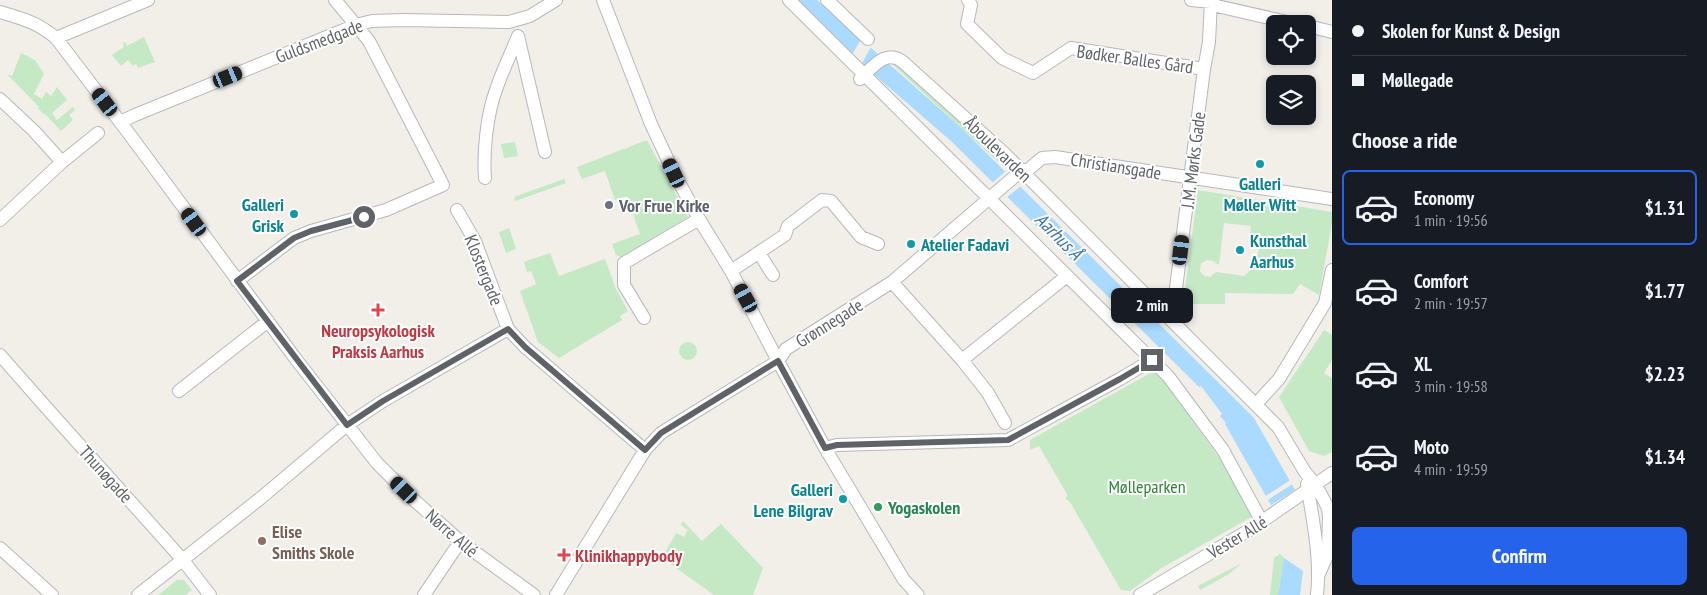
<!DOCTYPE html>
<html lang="en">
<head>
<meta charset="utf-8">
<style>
  body { margin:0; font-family:"PT Sans Narrow",sans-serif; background:#20242c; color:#f1f3f6; height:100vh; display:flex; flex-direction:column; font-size:19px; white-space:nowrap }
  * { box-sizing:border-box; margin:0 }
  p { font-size:16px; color:#9ea1a6 }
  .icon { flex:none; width:28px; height:28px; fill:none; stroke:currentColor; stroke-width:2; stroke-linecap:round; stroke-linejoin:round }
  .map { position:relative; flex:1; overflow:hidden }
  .sheet { display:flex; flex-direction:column; background:#171b24; width:375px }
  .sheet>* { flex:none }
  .hud { display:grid; align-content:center; height:110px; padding:0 20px; background:#171b24 }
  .buttons { position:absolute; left:1266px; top:15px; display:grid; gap:10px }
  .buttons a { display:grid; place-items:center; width:50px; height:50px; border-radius:8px; background:#171b24; box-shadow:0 2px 8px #0003; font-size:25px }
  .end { position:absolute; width:22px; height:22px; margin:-11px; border:6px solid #5f6368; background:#fff; box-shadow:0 0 0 2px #fff }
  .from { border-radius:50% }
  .bubble { position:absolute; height:35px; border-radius:8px; background:#171b24; box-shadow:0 2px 8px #0003; font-size:16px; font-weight:700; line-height:35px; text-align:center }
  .car { position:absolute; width:15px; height:30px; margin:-15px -8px; border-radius:6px; box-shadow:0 0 4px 1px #0007; background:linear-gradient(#222 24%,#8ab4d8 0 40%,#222 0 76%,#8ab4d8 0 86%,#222 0) }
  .hud b { display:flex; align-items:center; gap:18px; height:48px; font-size:19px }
  .hud b+b { border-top:1px solid #363941 }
  .hud i { width:12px; height:12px; background:#f1f3f6 }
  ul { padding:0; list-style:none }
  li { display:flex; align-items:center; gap:15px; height:75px; margin:0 10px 8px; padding:0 10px; border:2px solid transparent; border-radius:8px }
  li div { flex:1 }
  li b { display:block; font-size:19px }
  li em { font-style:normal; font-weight:700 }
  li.active { border-color:#2563eb }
  li>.icon { width:45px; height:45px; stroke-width:1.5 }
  h2 { padding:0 20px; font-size:22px; line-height:60px }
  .primary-button { display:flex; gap:10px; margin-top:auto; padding:10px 20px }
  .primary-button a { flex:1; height:58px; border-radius:8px; background:#2563eb; color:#fff; font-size:20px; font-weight:700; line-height:58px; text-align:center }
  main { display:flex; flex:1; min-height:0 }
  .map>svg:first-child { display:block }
  .green { fill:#c5e8c5; fill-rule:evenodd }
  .water { fill:#aadaff }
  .pier { fill:#f1efe8 }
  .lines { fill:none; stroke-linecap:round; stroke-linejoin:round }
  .minor-casing { stroke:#b5b8bc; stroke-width:14 }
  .minor { stroke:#fff; stroke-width:12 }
  .route { stroke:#5f6368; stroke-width:6 }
  .culture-dot { fill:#0f9aa8; stroke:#fff; stroke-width:2 }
  .worship-dot { fill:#6b7280; stroke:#fff; stroke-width:2 }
  .health-dot { fill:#e0444e; stroke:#fff; stroke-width:2 }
  .leisure-dot { fill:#2e9e5b; stroke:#fff; stroke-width:2 }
  .education-dot { fill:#8d6e63; stroke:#fff; stroke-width:2 }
  .labels { text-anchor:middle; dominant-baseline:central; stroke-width:4; stroke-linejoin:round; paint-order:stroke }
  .street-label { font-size:18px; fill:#5f6368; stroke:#fff }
  .culture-label { font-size:18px; font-weight:bold; fill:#0d838f; stroke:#fff; text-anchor:end }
  .worship-label { font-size:18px; font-weight:bold; fill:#5b616d; stroke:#fff; text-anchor:start }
  .health-label { font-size:18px; font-weight:bold; fill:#be3a42; stroke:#fff }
  .park-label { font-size:18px; fill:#348238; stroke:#fff }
  .leisure-label { font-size:18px; font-weight:bold; fill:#27864d; stroke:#fff; text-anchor:start }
  .education-label { font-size:18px; font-weight:bold; fill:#785e54; stroke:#fff; text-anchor:start }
  .water-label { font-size:19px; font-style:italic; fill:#4174aa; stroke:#fff }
</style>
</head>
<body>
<main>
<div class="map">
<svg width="1332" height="595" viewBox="0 0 1332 595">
  <rect width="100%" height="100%" fill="#f1efe8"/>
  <!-- green -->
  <path class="green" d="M144,37L155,62L138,68L136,64L133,66L128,60L121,66L112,55L124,47L123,43L125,42L127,46Z
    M21,53L35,60L44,74L34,94L42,99L46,92L51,96L57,87L67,100L52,113L57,120L73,107L75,110L69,115L73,120L61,131L44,113L43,114L38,108L39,107L7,74L12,76Z
    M891,63L897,64L962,121L1001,159L998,162Z
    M647,140L688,217L621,257L616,255L612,244L640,234L627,196L615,200L605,171L582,179L577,167Z
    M515,142L518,156L504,158L501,144Z
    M564,179L566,183L515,201L514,197Z
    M1198,190L1332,212V223L1319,295L1300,284L1293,294L1225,293V304H1183ZM1224,223L1251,226L1249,243L1260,246L1253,268L1244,276L1216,272L1210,277L1204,276L1200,271L1201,263L1207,260L1213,261L1219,265Z
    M509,228L516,249L506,253L499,232Z
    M550,253L559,276L605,259L616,289L628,311L620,316L622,320L559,358L538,342L520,291L536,284L531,271L527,272L524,262Z
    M1324,330L1332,335V360L1324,373L1332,378V452L1324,456L1309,451L1279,397Z
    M679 351a9 9 0 1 1 18 0a9 9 0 1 1-18 0Z
    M1154,371L1165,383L1223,463L1253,516L1160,569L1130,591L1121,590L1070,502L1066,499L1067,494L1039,446L1030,450V440Z
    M683,521L702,541L721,524L763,568L753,595H714L662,558L676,533L684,537L688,530L681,525Z
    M1280,554L1284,558L1278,595H1270L1274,558Z
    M1242,563L1229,574L1200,590L1198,586Z
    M177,580H184L192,590L185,595H158Z"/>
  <!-- water -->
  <path class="water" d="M795,0H817L959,126L1237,401L1254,418L1295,490L1271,505L1225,424L1226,423L1220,416L1222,414L1201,386L1199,387L951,141L877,77Z
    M1284,558L1303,571L1300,595H1278Z"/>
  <!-- pier -->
  <path class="pier" d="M862,38L871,47L861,65L851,56Z
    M1007,170L1022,185L1006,198L991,184Z
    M1292,479L1294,483L1266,501L1264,497Z"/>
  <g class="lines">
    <!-- minor casing -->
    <g class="minor-casing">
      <path id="minor" d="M603,0L651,124L674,173L699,219L731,271L778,361L825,448L904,580L918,595
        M789,0L1168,376L1223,450L1262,522
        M827,0L868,39
        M968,0L971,5L967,24L1002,58L1033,73L1071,48L1204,69
        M1191,0L1211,2L1217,6L1296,24
        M0,12C23,19 37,22 56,38L130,135L295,358L377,463L414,500L461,542L534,595
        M1308,26L1332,32
        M56,38L148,0
        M860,79C872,68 886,48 903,62L1004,153L1278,427L1305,472L1316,485L1328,508L1329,517L1328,553L1319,574
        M0,99L34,131L62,162
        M120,122L135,115L356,25L372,21L403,20L509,22L530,16L556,0
        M485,178C483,152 487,114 496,90C502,71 511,54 518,36L545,152
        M457,210L475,241L508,329L525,347L645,450
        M0,220L62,162L98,133
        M759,253L773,275
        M731,271L785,235L788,226L822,200L831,201L861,237L878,244
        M237,281L294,238L311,231L386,210L443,185L369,41L335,0
        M892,282L962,360L988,393L1005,423
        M644,318L624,285V263L699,219
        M1170,318L1174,304L1204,69L1209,42L1211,0
        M0,355L52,414L182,559L210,595
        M962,360L1067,276
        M179,391L268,321
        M1256,404L1279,379L1325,303L1332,270
        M825,448L837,445L1008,440L1120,379L1152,360
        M1307,484C1313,521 1321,558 1317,595
        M0,548L52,595
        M138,595L262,497L347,425L383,401L508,329
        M424,595L453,552L461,542
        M556,595L645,450L661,433L778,361L786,349L892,282L1021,171L1029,169L1042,158L1055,157L1332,199
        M1140,595L1251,529L1332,473"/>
    </g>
    <!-- minor -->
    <use href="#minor" class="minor"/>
  </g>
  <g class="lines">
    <!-- route -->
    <path class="route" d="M364,217L311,231L294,238L237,281L347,425L383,401L508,329L525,347L645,450L661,433L778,361L825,448L837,445L1008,440L1120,379L1152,360"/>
  </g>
  <!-- markers -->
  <g class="culture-dot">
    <circle cx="1260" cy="164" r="5"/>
    <circle cx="294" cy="214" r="5"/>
    <circle cx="911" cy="244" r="5"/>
    <circle cx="1240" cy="250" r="5"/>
    <circle cx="843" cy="499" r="5"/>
  </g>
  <circle class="worship-dot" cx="609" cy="205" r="5"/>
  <g class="health-dot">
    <path d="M375.5 302.5h5v5h5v5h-5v5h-5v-5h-5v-5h5z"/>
    <path d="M561.5 547.5h5v5h5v5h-5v5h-5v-5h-5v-5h5z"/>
  </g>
  <circle class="leisure-dot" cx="878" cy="507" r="5"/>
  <circle class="education-dot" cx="262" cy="541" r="5"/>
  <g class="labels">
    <!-- street labels -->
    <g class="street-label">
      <text transform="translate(319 41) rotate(-21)">Guldsmedgade</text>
      <text transform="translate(1135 59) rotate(8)">Bødker Balles Gård</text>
      <text transform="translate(998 149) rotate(44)">Åboulevarden</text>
      <text transform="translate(1193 160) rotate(-83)">J.M. Mørks Gade</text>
      <text transform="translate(1116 166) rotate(9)">Christiansgade</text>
      <text transform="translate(484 270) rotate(68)">Klostergade</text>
      <text transform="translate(829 323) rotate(-32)">Grønnegade</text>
      <text transform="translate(106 474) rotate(48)">Thunøgade</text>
      <text transform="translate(452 533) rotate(41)">Nørre Allé</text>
      <text transform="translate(1237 537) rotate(-31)">Vester Allé</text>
    </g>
    <!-- culture labels -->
    <g class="culture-label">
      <text x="1260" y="183" text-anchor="middle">Galleri<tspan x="1260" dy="21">Møller Witt</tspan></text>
      <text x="284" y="204">Galleri<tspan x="284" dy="21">Grisk</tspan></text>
      <text x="1250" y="240" text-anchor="start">Kunsthal<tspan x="1250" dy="21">Aarhus</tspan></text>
      <text x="921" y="244" text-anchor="start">Atelier Fadavi</text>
      <text x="833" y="489">Galleri<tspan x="833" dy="21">Lene Bilgrav</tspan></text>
    </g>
    <!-- worship labels -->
    <g class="worship-label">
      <text x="619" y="205">Vor Frue Kirke</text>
    </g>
    <!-- health labels -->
    <g class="health-label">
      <text x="378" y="330">Neuropsykologisk<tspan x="378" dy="21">Praksis Aarhus</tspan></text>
      <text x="575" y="555" text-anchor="start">Klinikhappybody</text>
    </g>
    <!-- park labels -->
    <g class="park-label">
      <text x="1147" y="486">Mølleparken</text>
    </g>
    <!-- leisure labels -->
    <g class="leisure-label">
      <text x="888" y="507">Yogaskolen</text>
    </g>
    <!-- education labels -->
    <g class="education-label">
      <text x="272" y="531">Elise<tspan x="272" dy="21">Smiths Skole</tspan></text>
    </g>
    <!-- water labels -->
    <g class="water-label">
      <text transform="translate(1059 236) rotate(45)">Aarhus Å</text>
    </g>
  </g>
</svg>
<div class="buttons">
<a><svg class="icon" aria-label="locate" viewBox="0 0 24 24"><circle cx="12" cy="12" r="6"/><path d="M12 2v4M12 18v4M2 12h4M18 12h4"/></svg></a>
<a><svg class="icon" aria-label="layers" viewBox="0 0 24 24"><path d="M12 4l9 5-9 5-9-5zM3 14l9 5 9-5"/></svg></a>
</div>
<i class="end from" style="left:364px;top:217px"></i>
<i class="end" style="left:1152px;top:360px"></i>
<div class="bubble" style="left:1111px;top:288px;width:82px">2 min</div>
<i class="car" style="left:228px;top:77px;rotate:68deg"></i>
<i class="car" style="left:105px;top:102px;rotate:323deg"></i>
<i class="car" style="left:674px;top:173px;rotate:335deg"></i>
<i class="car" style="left:194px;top:222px;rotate:324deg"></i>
<i class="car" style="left:1181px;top:250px;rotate:7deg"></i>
<i class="car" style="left:746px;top:298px;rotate:331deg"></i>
<i class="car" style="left:404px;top:490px;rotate:315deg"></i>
</div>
<section class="sheet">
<div class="hud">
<b><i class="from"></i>Skolen for Kunst &amp; Design</b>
<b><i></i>Møllegade</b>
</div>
<h2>Choose a ride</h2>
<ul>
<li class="active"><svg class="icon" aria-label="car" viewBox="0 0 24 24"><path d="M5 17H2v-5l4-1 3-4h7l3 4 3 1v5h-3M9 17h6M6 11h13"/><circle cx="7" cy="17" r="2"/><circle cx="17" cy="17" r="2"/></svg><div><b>Economy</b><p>1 min · 19:56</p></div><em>$1.31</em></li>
<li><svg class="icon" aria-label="car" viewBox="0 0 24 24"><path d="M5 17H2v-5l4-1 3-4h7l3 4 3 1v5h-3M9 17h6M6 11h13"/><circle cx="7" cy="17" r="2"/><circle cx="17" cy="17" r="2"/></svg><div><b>Comfort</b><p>2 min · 19:57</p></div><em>$1.77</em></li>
<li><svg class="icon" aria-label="car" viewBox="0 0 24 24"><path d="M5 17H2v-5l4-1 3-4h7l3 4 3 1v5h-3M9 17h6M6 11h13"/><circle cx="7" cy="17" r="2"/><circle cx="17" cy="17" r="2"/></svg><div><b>XL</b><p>3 min · 19:58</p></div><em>$2.23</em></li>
<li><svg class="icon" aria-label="car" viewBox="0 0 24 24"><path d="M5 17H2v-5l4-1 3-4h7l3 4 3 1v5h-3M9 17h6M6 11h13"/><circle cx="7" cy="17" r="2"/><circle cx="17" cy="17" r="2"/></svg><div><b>Moto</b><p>4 min · 19:59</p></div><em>$1.34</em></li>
</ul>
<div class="primary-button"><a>Confirm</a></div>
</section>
</main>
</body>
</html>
